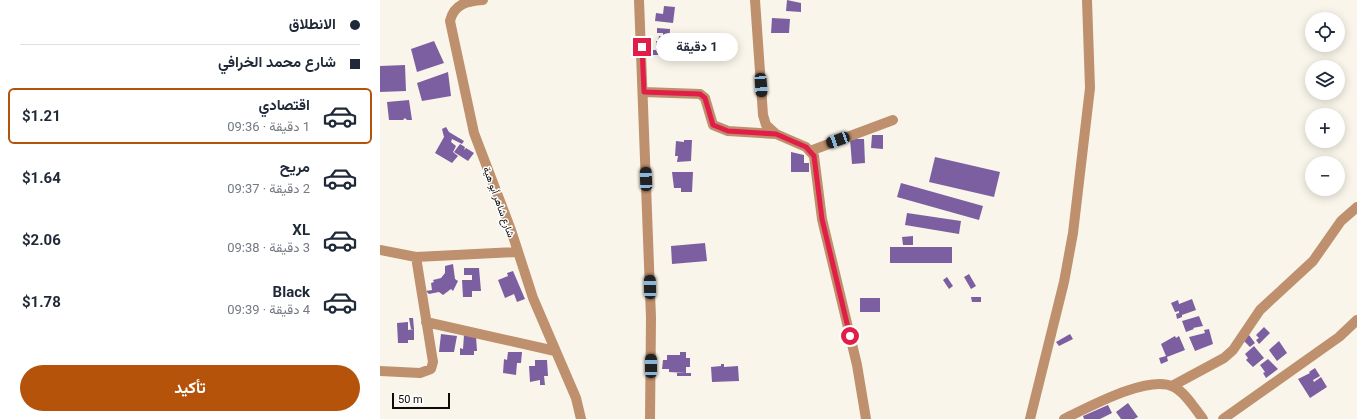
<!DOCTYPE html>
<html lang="ar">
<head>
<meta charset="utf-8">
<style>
  body { margin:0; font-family:Roboto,Vazirmatn,sans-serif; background:#f6f6f7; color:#1f2937; direction:rtl; height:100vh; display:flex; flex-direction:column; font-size:15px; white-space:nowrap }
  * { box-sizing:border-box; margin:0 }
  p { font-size:13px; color:#747a83 }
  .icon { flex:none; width:22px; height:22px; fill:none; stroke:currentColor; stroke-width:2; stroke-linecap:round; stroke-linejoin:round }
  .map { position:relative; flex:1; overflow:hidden; direction:ltr }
  .sheet { display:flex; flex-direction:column; background:#fff; width:380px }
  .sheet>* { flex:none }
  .guide { display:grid; align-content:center; height:88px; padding:0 20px; background:#fff }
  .buttons { position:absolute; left:925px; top:12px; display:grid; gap:8px }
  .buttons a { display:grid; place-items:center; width:40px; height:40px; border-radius:50%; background:#fff; box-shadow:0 2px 10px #0003; font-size:20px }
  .scale { position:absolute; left:12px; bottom:10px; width:58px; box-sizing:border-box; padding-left:4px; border:2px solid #0d0c08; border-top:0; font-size:11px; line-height:14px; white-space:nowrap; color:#0d0c08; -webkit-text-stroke:3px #fff; paint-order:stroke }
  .end { position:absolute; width:18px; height:18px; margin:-9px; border:5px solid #e11d48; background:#fff; box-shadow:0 0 0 2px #fff }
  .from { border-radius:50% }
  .bubble { position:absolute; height:28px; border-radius:14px; background:#fff; box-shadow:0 2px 10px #0003; font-size:13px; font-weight:700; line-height:28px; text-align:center; direction:rtl }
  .car { position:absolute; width:12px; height:24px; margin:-12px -6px; border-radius:5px; box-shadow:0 0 3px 1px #0007; background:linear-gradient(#222 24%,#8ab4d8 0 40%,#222 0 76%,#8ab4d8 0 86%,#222 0) }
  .guide b { display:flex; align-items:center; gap:14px; height:38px; font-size:15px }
  .guide b+b { border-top:1px solid #e0e1e3 }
  .guide i { width:10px; height:10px; background:#1f2937 }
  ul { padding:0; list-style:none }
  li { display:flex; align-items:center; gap:12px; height:56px; margin:0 8px 6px; padding:0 12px; border:2px solid transparent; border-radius:6px }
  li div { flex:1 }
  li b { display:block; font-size:15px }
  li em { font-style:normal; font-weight:700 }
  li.selected { border-color:#b45309 }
  li>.icon { width:36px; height:36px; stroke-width:1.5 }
  .primary-button { display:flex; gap:8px; margin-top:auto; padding:8px 20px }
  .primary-button a { flex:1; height:46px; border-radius:24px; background:#b45309; color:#fff; font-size:16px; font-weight:700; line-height:46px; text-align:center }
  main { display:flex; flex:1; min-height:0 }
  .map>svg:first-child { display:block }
  .building { fill:#7c5fa0 }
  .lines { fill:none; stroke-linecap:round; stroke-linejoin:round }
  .minor { stroke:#be906d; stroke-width:10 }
  .route { stroke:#e11d48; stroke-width:5 }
  .labels { text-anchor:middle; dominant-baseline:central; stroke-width:3; stroke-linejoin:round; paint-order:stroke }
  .street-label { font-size:10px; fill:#0d0c08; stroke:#fff }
</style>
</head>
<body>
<main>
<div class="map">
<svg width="977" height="419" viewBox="0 0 977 419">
  <rect width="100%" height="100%" fill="#faf5ea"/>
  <!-- building -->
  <path class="building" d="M407,0L421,3V12L406,11Z
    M284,6L295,7L293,23L275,21L276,13L283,14Z
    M392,18L410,19L409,33H391Z
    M277,28L290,29L289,52L280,51V55H268V50H276V41H278L279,36H283V33H277Z
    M54,41L64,63L37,72L31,49Z
    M25,65L26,91L0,92V66Z
    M68,72L71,96L42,101L37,83Z
    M29,100L32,120H27L25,118L23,120H9L7,102Z
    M66,127L69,132L84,141L82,144L72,139L71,142L76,146L73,152L78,156L72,163L55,153L64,137L62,129Z
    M492,135H503V149L491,148Z
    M470,139H484L485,163L472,164Z
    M304,140H312L311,161L297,162L298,156H295L296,141L304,142Z
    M80,144L85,147L84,150L86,148L94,153L88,161L74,152Z
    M411,152L424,155V163H429V172H411Z
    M555,157L620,172L614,197L549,182Z
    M292,172H313L312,192H301V188H294Z
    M521,183L603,206L599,220L517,197Z
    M527,213L581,221L579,234L525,225Z
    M533,236V245H523L522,237Z
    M325,243L327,261L292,264L291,246Z
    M510,247H572V263H510Z
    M73,264L75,279L78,281L73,291L71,289L63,295L59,292L49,294L46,291L52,290L51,283L54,282L53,280L61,278L65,273V266Z
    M84,268H99L101,291H92V297H83L82,280H92V275H84Z
    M133,271L145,299L137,302L134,294L125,298L118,280L128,276L127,273Z
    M589,274L596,286L591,289L584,277Z
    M567,277L573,286L569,289L563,280Z
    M591,297H601V302H592Z
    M480,298H500V312H480Z
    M812,299L816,310L802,315V317L797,319L796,314L799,313V311L795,312L791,303L798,300L799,304Z
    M819,316L823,326L813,328L814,329L806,332L802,321Z
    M29,318H33L34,329H31Z
    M28,322V330L34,329V340H28V343H18L17,323Z
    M884,327L890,333L879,344L876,340L879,338L876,335Z
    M829,329L833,344L815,351L809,337L825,333L824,330Z
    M61,334L77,336L74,352H59Z
    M690,334L693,339L679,346L676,342Z
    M84,335L96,336L97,351H94V355H80V348L83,349Z
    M869,335L875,343L870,347L863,340Z
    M795,336L796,338L799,336L805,350L787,357L788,361L781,364L779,358L786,356L781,344Z
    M899,341L907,353L897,361L889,350Z
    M874,346L884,358L873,367L866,360L868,358L865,354Z
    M128,352H142L141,363H137L136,375L123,373L124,359L127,360Z
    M300,352H306V358H310V367H306V373L289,372V369H282L283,360H287V355H300Z
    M888,359L898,369L886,378L883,373L885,372L880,365Z
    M155,360H167L168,376H164L165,385H160V380L150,382L149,366H155Z
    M341,364H344V367L358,366L359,381L332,382L331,367L341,366Z
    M935,368L940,376L933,380L934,382L941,377L947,387L930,398L918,379L930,373L929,372Z
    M297,373H311V376H297Z
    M748,403L758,417L754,419H741L736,412Z
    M728,405L732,413L720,419H704L703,416Z"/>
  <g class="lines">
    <!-- minor -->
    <path class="minor" d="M103,0C87,1 74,4 70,21L94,133L131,230L153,298L196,398L201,419
      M259,0L271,318L270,419
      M375,0L383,115L386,125L396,134L426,147L434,156L442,219L477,365L486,419
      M264,92L320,94L325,98L333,125L348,131L396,134
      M430,151L513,120
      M0,250L36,257L53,362L51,369L40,373L0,371
      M36,257L137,252
      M46,322L175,351
      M792,386L844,358L853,350L880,310L933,261L961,221L977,207
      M650,419L684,282L693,233L710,88L707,0
      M684,419C709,407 769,374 794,387C806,393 815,409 823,419
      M843,419L959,337L977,320"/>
  </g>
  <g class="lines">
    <!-- route -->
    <path class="route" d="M262,47L264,92L320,94L325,98L333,125L348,131L396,134L426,147L434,156L442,219L470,336"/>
  </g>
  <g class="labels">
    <!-- street labels -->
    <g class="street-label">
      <text transform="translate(119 202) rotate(70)">شارع شاهر أبو هية</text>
    </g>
  </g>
</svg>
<div class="buttons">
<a><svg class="icon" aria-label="locate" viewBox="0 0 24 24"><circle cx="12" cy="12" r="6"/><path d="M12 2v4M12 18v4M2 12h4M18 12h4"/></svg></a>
<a><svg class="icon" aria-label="layers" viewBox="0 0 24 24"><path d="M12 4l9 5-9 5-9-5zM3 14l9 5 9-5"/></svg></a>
<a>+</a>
<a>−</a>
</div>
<div class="scale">50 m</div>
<i class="end from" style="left:470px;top:336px"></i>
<i class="end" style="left:262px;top:47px"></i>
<div class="bubble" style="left:276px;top:33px;width:82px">1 دقيقة</div>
<i class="car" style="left:381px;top:85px;rotate:176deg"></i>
<i class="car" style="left:458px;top:140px;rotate:250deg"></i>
<i class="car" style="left:266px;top:179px;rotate:358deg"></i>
<i class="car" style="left:270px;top:287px;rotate:359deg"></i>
<i class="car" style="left:271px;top:366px;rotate:0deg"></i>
</div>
<section class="sheet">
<div class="guide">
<b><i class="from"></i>الانطلاق</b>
<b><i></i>شارع محمد الخرافي</b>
</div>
<ul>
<li class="selected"><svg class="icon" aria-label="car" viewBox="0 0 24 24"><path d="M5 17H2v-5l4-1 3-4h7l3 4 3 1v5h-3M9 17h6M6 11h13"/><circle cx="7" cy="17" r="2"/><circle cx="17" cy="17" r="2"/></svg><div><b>اقتصادي</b><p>1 دقيقة · 09:36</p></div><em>$1.21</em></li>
<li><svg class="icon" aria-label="car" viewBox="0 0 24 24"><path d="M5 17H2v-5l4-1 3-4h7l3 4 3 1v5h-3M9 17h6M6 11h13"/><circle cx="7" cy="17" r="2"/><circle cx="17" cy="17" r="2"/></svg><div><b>مريح</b><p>2 دقيقة · 09:37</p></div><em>$1.64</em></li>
<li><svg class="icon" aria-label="car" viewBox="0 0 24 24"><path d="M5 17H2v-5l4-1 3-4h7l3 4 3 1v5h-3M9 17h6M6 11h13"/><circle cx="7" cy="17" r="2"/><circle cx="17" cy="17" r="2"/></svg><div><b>XL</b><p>3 دقيقة · 09:38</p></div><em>$2.06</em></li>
<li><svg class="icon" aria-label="car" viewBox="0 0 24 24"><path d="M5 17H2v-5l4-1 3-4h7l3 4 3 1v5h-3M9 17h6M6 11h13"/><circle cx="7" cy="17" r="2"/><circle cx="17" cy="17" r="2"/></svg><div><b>Black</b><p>4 دقيقة · 09:39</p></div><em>$1.78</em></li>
</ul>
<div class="primary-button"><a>تأكيد</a></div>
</section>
</main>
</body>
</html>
